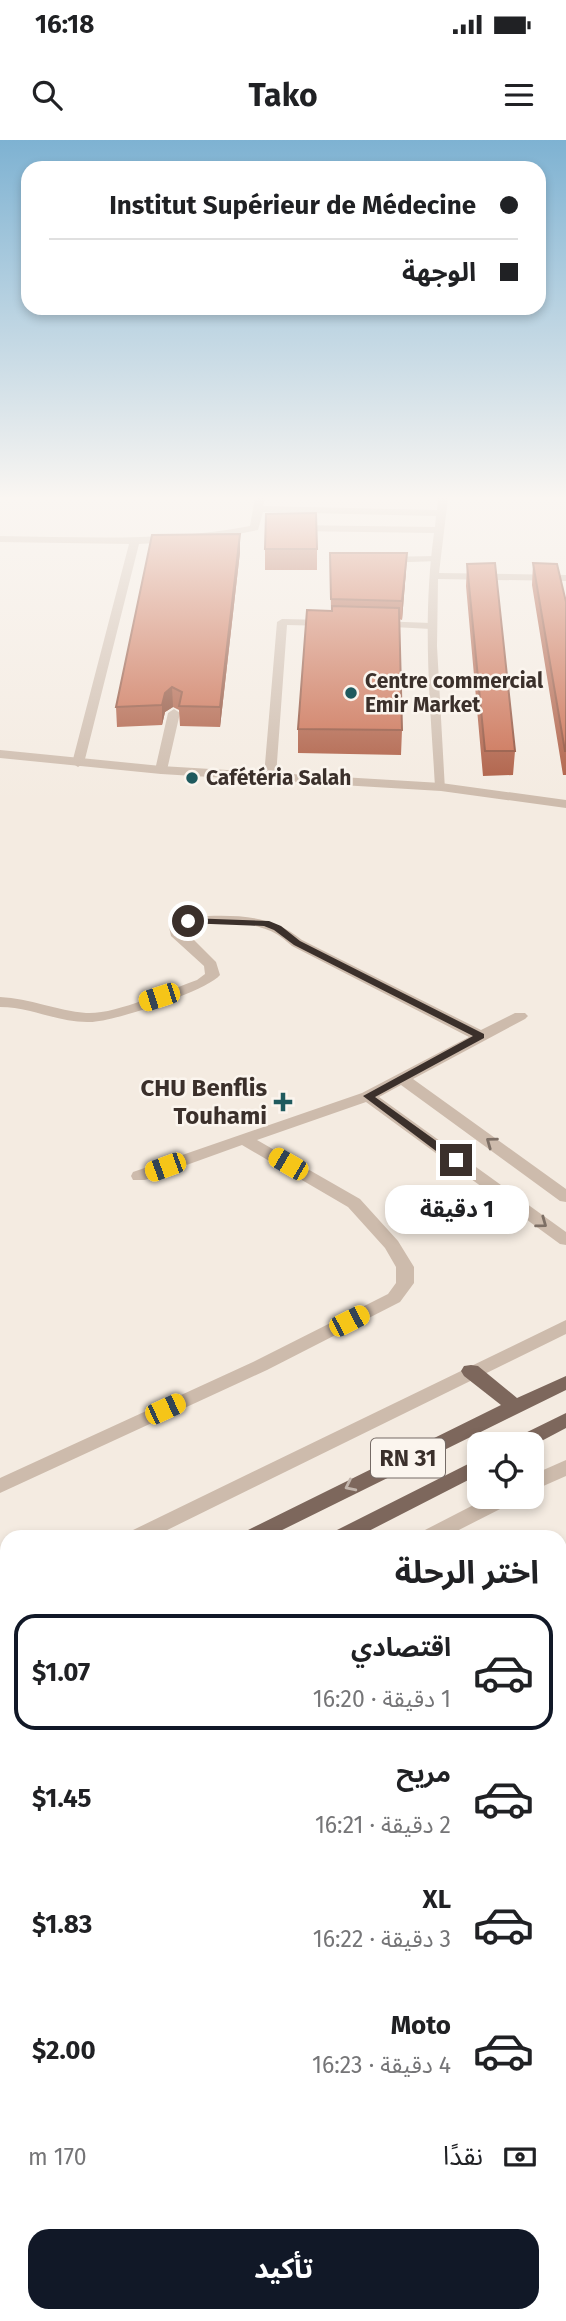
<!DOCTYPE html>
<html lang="ar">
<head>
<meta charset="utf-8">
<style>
  body { margin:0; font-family:"Fira Sans","Noto Sans Arabic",sans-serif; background:#f2f2f2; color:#202124; direction:rtl; height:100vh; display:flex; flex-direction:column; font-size:26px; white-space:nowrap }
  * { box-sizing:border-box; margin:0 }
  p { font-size:23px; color:#757577 }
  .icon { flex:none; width:38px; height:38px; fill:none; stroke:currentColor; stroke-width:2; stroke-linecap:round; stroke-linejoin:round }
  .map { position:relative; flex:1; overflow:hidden; direction:ltr }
  .side { position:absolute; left:0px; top:1390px; width:567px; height:793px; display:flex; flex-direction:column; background:#fff; border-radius:21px 21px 0 0; box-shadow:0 4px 10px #0003; direction:rtl }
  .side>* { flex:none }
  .hud { position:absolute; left:21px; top:21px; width:525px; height:154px; border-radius:21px; box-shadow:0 4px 10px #0003; direction:rtl; display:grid; align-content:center; height:154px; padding:0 28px; background:#fff }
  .buttons { position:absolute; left:467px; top:1292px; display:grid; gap:14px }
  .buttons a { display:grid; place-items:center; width:77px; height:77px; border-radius:14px; background:#fff; box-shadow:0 4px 10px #0003; font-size:35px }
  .end { position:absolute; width:32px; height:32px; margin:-16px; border:9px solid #3b302b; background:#fff; box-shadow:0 0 0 4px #fff }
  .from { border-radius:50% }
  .bubble { position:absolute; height:49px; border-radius:21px; background:#fff; box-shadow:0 4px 10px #0003; font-size:23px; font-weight:700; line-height:49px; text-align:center; direction:rtl }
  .car { position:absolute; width:21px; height:42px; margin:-21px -10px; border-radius:9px; box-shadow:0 0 5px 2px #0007; background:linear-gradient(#f5c518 24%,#345 0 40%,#f5c518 0 76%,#345 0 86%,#f5c518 0) }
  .hud b { display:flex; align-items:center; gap:24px; height:66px; font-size:26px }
  .hud b+b { border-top:2px solid #e0e0e0 }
  .hud i { width:18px; height:18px; background:#202124 }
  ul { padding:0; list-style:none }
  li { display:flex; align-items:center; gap:21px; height:116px; margin:0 14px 10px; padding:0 14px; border:4px solid transparent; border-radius:21px }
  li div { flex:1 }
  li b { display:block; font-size:26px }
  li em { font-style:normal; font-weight:700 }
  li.current { border-color:#111827 }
  li>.icon { width:63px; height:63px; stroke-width:1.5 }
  h2 { padding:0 28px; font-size:32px; line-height:84px }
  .pay { display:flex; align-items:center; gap:18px; height:77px; padding:0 28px; font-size:26px }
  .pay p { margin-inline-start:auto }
  .action { display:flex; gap:14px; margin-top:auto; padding:14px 28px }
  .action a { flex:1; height:80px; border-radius:21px; background:#111827; color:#fff; font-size:28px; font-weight:700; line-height:80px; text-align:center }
  .status { display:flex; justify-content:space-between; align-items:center; height:49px; padding:0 35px; background:#fff; direction:ltr }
  .status svg { height:19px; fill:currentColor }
  header { display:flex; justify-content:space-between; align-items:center; height:91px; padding:0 28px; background:#fff; font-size:32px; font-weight:700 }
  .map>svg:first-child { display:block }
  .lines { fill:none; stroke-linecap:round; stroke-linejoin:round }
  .service { fill:#cdbbac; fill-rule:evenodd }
  .minor { fill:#cdbbac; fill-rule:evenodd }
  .tertiary { fill:#cdbbac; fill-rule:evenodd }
  .primary { fill:#7d675c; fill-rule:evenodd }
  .wall { fill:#ac5a40 }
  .shaded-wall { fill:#8c4a34 }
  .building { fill:#c8694b; stroke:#8c4a34; stroke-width:2 }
  .oneway { stroke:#7d6f65 }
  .oneway2 { stroke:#c2b5ac }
  .route { fill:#3b302b }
  .poi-dot { fill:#1f5a5e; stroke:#fbf5ee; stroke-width:2.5 }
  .labels { text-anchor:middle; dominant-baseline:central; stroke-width:5; stroke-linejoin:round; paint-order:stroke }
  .far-poi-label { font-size:21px; font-weight:bold; fill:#3b302b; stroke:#fbf5ee; text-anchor:start }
  .shield { fill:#fbf5ee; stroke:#756b66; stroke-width:2 }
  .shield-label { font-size:23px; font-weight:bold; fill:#3b302b }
  .poi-label { font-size:24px; font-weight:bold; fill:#3b302b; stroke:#fbf5ee; text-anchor:end }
</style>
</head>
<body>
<div class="status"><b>16:18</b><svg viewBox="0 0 49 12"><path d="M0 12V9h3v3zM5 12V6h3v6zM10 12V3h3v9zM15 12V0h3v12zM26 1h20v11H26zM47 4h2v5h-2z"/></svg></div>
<header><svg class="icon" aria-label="menu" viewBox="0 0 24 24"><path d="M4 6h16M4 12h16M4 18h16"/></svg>Tako<svg class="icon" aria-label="search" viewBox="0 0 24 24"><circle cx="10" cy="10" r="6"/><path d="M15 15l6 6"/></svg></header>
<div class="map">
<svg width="566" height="2181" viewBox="0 0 566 2181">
  <rect width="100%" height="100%" fill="#f4ebe1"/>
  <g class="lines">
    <!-- service -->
    <path class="service" d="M434,416L439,419L438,421L383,423L378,420L383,417Z
      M282,479L329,480L334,483L329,486L287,485L276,636L270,640L264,636L277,482Z
      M378,481L431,483L436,486L431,489L374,486V482Z
      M174,569L180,573L167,630L161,634L155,630L168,573Z
      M208,776C244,775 274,777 302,800L481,890L515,873H525L528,876L525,879L413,939L566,1049V1062L560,1061L401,945L379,957L566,1092V1105L560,1104L366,962L257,1000L360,1059L398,1101L414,1127V1143L400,1162L267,1230L0,1353V1338L253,1222L388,1154L396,1143V1127L385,1108L348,1067L242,1005L145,1040H133L131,1036L133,1032L362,953L469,897L292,806C285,800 277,793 268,790C245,780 207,782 183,789L216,822L220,835C207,851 113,882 90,882C59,883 31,867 0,867V857C30,858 57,871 86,873C115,875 168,850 197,840L205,834L204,826L171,796L169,787L179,781Z
      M566,1180V1194L155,1396H128L131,1391Z
      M7,1456V1474L0,1476V1458Z"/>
    <!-- minor -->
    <path class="minor" d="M255,358H265L263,366L437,370L438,358H448L439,433L566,435V441L438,439L437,506L445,650H437L435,647C430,559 422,481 434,393L294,391L289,388L294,385L435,387L436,376L263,372L258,390L207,400L139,404L84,623L78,627L72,623L129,404L0,402V396C85,397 166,402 250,386Z
      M566,1320V1336L532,1351V1335Z
      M491,1356H519L516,1361L447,1396H420L423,1391Z
      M566,1613V1635L560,1637V1615Z
      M7,1618V1639L0,1642V1621Z
      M566,1870V1896L560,1898V1872Z
      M7,1955V1982L0,1985V1958Z
      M0,2086L7,2089V2120L0,2117Z
      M76,2175H110L113,2181H79Z
      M119,2175H155L152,2181H116Z
      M522,2175H556L559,2181H525Z"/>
    <!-- tertiary -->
    <path class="tertiary" d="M0,610L161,626L441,643L566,660V668L441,651L161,634L0,618Z"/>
    <!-- primary -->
    <path class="primary" d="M471,1225L478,1226L517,1258L566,1236V1250L270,1396H243L246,1391L501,1265L464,1236L461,1231L464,1226Z
      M566,1273V1288L532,1306V1304H510L513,1299Z
      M480,1318V1334L359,1396H332L335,1391Z
      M7,1516V1535L0,1538V1519Z
      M7,1562V1581L0,1583V1564Z"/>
  </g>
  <!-- wall -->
  <path class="wall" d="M240,394V412L220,587L180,586L179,570L173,567L165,572L162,585L117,587L116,567Z
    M265,409H317V430H265Z
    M330,413L406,431L402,480L399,479L402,590L401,615L298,613V589L331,471Z
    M533,423L566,462V635H563L532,445Z
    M467,424L515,611L513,635L483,636L466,446Z"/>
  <!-- shaded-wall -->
  <path class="shaded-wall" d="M240,394V412L220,587V567Z
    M407,413L406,431L402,480V461Z
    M172,547L173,567L165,572L162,585V565L165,553Z"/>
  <!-- building -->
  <path class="building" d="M316,373L317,409H265L266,374Z
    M240,394L220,567L179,566L182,552L172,547L165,553L162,565L116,567L152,395Z
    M330,413H407L402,461L331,459Z
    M495,423L515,611H485L467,424Z
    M533,423L557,424L566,462V611H565Z
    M332,466L399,468L402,590L298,589L307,470L332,471Z"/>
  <!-- one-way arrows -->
  <defs><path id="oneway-chevron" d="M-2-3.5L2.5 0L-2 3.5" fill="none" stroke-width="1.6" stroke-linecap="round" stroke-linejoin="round" transform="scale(1.75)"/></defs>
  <g class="oneway">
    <use href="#oneway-chevron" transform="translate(491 1002) rotate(-144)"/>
    <use href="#oneway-chevron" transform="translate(542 1083) rotate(36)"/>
  </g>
  <use class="oneway2" href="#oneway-chevron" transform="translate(350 1346) rotate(154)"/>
  <!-- sky -->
  <linearGradient id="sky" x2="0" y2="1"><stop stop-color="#7eb2d2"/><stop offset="0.54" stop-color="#faf6f2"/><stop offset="1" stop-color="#faf6f2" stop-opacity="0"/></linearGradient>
  <rect width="566" height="663" fill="url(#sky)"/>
  <!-- route -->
  <path class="route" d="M188,778L269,781L281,786L300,801L484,894V898L375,957L460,1018V1023H452L363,956L473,896L294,805L274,790L264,786L185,783L183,781Z"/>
  <!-- markers -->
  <g class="poi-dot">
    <circle cx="351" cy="553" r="7"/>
    <circle cx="192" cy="638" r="7"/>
    <path d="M279.5 951.5h7v7h7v7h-7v7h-7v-7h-7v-7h7z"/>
  </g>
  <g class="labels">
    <!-- far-poi labels -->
    <g class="far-poi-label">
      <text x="365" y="541">Centre commercial<tspan x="365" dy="24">Emir Market</tspan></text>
      <text x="206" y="638">Cafétéria Salah</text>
    </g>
    <!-- shield labels -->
    <rect class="shield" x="371" y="1298.5" width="74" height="39" rx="5"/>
    <g class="shield-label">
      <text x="408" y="1318">RN 31</text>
    </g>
    <!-- poi labels -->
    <g class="poi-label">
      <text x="267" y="948">CHU Benflis<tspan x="267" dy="28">Touhami</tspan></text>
    </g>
  </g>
</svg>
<div class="buttons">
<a><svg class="icon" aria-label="locate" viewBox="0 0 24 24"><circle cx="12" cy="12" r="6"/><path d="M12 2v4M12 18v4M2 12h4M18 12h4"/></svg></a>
</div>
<i class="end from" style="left:188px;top:781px"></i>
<i class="end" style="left:456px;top:1020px"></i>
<div class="bubble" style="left:385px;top:1045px;width:144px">1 دقيقة</div>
<i class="car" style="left:159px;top:857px;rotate:252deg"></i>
<i class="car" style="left:288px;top:1024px;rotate:300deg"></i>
<i class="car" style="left:165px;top:1027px;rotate:250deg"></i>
<i class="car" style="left:349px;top:1181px;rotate:63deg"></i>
<i class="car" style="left:165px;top:1269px;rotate:65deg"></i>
<div class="hud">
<b><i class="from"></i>Institut Supérieur de Médecine</b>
<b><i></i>الوجهة</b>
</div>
<section class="side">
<h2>اختر الرحلة</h2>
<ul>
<li class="current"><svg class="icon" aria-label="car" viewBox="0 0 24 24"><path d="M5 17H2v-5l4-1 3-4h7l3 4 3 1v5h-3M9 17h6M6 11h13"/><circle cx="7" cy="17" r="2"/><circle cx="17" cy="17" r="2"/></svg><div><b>اقتصادي</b><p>1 دقيقة · 16:20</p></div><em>$1.07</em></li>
<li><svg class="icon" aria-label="car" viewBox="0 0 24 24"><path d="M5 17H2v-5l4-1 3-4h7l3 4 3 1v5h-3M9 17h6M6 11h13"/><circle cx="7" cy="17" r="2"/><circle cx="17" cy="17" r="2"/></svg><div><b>مريح</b><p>2 دقيقة · 16:21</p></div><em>$1.45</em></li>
<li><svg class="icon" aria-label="car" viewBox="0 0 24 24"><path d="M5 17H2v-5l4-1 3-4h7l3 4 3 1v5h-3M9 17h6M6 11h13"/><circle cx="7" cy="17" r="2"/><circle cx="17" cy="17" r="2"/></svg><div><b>XL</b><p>3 دقيقة · 16:22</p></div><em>$1.83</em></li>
<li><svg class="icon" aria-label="car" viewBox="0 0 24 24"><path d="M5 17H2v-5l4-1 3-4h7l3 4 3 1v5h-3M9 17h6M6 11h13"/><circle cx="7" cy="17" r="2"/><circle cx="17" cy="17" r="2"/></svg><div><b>Moto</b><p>4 دقيقة · 16:23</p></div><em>$2.00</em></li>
</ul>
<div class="pay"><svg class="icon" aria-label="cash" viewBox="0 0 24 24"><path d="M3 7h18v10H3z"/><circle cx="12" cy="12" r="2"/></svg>نقدًا<p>170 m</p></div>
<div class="action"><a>تأكيد</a></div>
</section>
</div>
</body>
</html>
